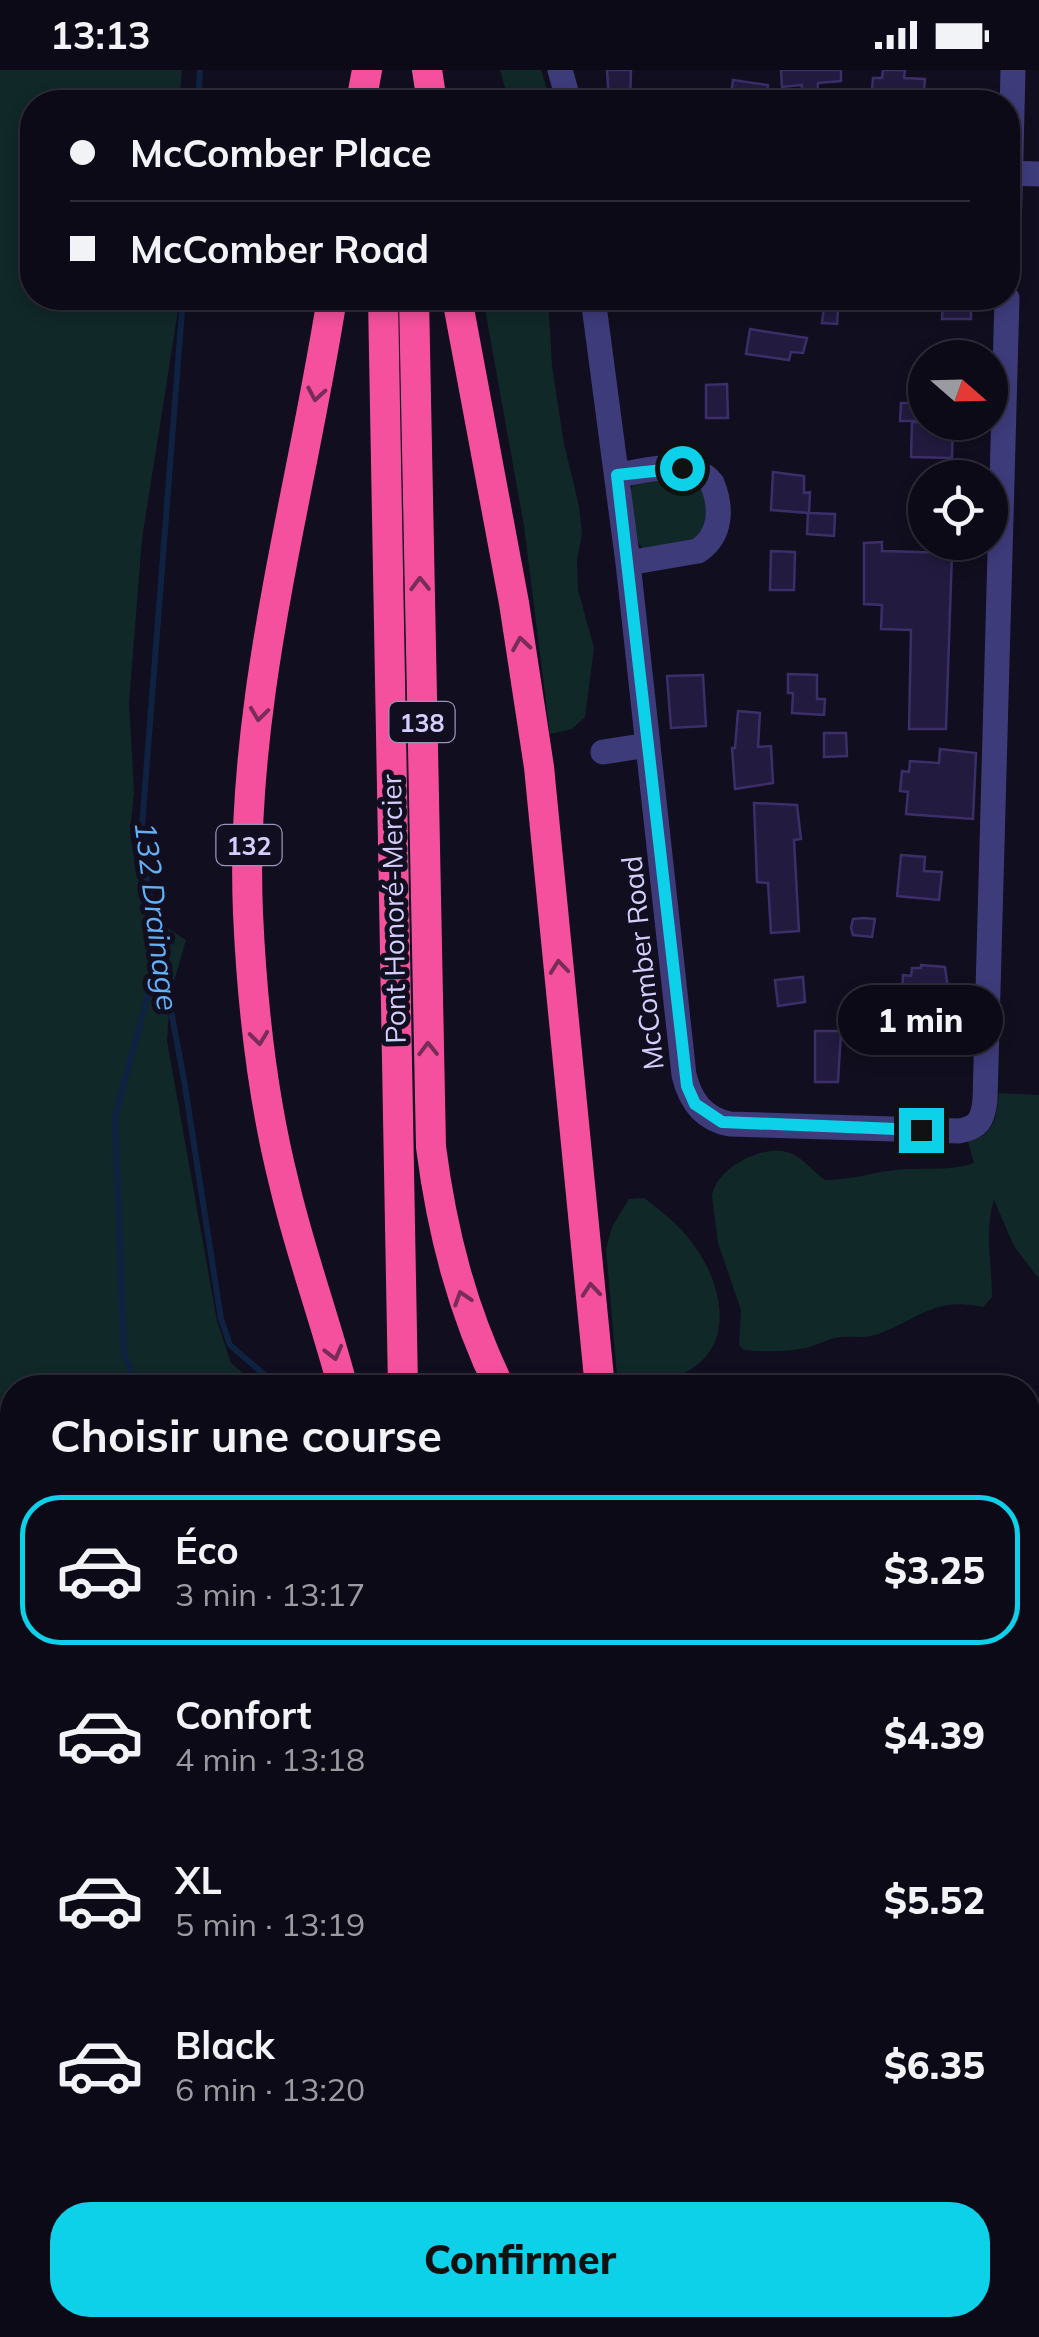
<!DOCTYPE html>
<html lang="fr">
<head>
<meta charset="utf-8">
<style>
  body { margin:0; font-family:Mulish,sans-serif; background:#1b1824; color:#f1f3f6; height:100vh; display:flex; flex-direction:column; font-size:38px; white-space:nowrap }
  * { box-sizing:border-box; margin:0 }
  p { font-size:32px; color:#9a9aa1 }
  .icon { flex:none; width:55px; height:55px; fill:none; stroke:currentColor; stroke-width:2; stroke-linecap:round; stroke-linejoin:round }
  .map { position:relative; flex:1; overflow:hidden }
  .sheet { position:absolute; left:0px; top:1305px; width:1040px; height:962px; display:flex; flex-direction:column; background:#0d0a17; border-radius:40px 40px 0 0; box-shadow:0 5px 15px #0003,0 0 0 2px #2d2b36 }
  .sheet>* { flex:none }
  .guide { position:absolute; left:20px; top:20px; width:1000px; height:220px; border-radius:40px; box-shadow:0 5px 15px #0003,0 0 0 2px #2d2b36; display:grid; align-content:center; height:220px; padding:0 50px; background:#0d0a17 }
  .needle { width:65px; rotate:110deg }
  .tools { position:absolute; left:908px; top:270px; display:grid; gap:20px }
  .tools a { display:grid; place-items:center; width:100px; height:100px; border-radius:50%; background:#0d0a17; box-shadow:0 5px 15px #0003,0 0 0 2px #2d2b36; font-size:50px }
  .end { position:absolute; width:45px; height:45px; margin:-22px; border:12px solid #0dd0e9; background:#111; box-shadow:0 0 0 5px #111 }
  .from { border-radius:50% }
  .bubble { position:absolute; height:70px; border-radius:35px; background:#0d0a17; box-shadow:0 5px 15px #0003,0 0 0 2px #2d2b36; font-size:32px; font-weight:800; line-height:70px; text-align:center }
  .guide b { display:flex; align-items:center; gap:35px; height:95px; font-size:38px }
  .guide b+b { border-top:2px solid #2d2b36 }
  .guide i { width:25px; height:25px; background:#f1f3f6 }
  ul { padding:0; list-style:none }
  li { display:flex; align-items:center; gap:30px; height:150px; margin:0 20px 15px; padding:0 30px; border:5px solid transparent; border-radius:40px }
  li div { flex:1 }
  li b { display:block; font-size:38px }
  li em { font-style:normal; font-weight:800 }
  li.selected { border-color:#0dd0e9 }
  li>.icon { width:90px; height:90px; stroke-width:1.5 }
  h2 { padding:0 50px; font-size:45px; line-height:120px }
  .primary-button { display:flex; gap:20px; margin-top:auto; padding:20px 50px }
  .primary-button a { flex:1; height:115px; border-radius:40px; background:#0dd0e9; color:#111; font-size:40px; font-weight:800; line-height:115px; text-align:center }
  .status { display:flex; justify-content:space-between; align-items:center; height:70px; padding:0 50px; background:#0d0a17; direction:ltr }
  .status svg { height:28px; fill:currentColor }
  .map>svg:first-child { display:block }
  .green { fill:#112828 }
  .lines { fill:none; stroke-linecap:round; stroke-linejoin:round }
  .stream { stroke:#0f2242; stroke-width:6 }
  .building { fill:#221b3f; stroke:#3b2e69; stroke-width:2.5 }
  .minor { stroke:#3e3b7b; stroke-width:25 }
  .highway { stroke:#f5509d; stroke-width:30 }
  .rail { stroke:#0dd0e9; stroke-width:6; stroke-dasharray:15 12; stroke-linecap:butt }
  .oneway { stroke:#782c58 }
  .route { stroke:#0dd0e9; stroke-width:12 }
  .labels { text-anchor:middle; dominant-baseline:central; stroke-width:10; stroke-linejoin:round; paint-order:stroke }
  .shield { fill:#110e1f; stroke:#9a94ba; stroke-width:2.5 }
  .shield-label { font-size:25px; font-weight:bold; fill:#d4cefc }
  .street-label { font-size:28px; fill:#d4cefc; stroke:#110e1f }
  .water-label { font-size:30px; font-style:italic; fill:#62b0f6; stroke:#110e1f }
</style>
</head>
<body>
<div class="status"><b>13:13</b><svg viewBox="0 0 49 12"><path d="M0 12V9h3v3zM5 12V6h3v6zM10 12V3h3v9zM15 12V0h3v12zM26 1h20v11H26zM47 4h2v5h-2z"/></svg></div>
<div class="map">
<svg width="1039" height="2267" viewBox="0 0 1039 2267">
  <rect width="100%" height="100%" fill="#110e1f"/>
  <!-- green -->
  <path class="green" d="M0,0H182L180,22L192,32H32V228H180L142,469L129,633L134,722L130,763L144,843L186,870L170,925L167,971L217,1251L231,1293L259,1317L12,1318V1790L0,1792Z
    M500,0H541L551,32H509Z
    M483,228H548L552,296L564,374L579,436L582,464L577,490L578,520L594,578L585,647L572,659L550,664L524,456Z
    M680,406L701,413L710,448L700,471L643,479L637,471L630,421L633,415Z
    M999,1023L1039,1025V1209L1014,1176L994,1130C984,1161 992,1195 992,1227L983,1237C936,1227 921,1247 881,1263C868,1269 856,1266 843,1267C830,1267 818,1275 806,1278C784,1282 765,1282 744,1280L739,1275L741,1240L718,1173L712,1126C716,1098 761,1075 787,1082C802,1086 812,1101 825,1110C849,1110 871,1103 895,1100C921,1097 949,1102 974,1093L968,1072C995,1064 996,1049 999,1023Z
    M644,1128C661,1141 677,1153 690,1170C722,1210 739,1276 684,1303C676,1307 665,1316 657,1318C645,1320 630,1318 618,1317L606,1179L612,1157L629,1129Z
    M1039,1673V1900L1028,1871V1674Z
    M12,1821V1857L0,1862V1822Z
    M12,2061V2190L0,2201V2070Z"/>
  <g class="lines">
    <!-- stream -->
    <path class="stream" d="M198,32L200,0
      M183,228L142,756L144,795L184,1010L221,1249L230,1275L280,1318
      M138,1318L124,1284L115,1047L158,888
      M0,1594L12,1575
      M0,1847V1860"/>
  </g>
  <!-- building -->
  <path class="building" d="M607,0H631L630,32H609Z
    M781,0H841V11L818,13L817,32H801L802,15L782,17Z
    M883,0H905L904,8L925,9L923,32L871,30L873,8H882Z
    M733,10L768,15L766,32H730Z
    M825,228H839L837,254L822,253Z
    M943,228H971V249H942Z
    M750,259L807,268L803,283L791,282L789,290L746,284Z
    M727,314L728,348H706V315Z
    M901,333H925V351H900Z
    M912,352H953L952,388L911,387Z
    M773,402L804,406V423L810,422L809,443L835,444L834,466L807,464L808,443L771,440Z
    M882,472V481L952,483L946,659H909L911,560L881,559L882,535L864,534V473Z
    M771,481L795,482L794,520H770Z
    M788,604L817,605V629H825L824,645L792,643L793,623H788Z
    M703,605L706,656L671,658L667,606Z
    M738,641L760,643L758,677L771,676L773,713L735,719L732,678H735Z
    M824,663H846L847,686L824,687Z
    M940,679L976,683L973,749L906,744L908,722L900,721L902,701L909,702L910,691L939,693Z
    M754,733L797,735L801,769L794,770L799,861L771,863L768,813L757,812Z
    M901,785L925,787L924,801L942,802L939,830L897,826Z
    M863,848L875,849L872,867L853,865L851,858L853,849Z
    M921,895L945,897L950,933H957V959L910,958L912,931L902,930L903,905L911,906L912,898H921Z
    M803,907L805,932L778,936L775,910Z
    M815,961H841L838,1012H815Z"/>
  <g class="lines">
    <!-- minor -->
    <path class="minor" d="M560,0L569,32
      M1008,103L1039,104
      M1008,208L1013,0
      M593,228L628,493L684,1005C690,1030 703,1049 730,1054L959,1061C979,1058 983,1049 985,1030L1007,228
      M617,405C647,401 689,386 712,413C722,437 722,465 698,481L628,493
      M603,682L648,675
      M1028,1536L1039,1535
      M0,1885L12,1878
      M1028,2056L1039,2048
      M1028,2206L1039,2211
      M462,2255L470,2267
      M595,2267L611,2255
      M701,2267L722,2255"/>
    <!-- highway -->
    <path class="highway" d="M427,0L432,32
      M361,32L367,0
      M332,228C300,431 239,635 248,843C252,933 262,1026 284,1113C300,1182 325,1249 343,1318
      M383,228L403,1318
      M414,228L431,1077C442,1162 462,1240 500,1318
      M457,228L514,533L539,697L600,1318
      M1028,1971L1039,1984
      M1028,2081L1039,2087
      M1028,2108L1039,2114
      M1028,2163L1039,2168
      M0,2221L12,2207
      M131,2267L143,2255
      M165,2267L177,2255
      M357,2267L360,2255"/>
    <!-- rail -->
    <path class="rail" d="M1028,1615L1039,1614
      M0,1980L12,1972"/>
  </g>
  <!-- one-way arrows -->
  <defs><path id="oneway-chevron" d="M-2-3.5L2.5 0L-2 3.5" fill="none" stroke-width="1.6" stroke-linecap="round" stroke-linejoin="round" transform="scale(2.5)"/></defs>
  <g class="oneway">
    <use href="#oneway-chevron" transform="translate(316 324) rotate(100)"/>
    <use href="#oneway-chevron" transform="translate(420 514) rotate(-91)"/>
    <use href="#oneway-chevron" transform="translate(521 574) rotate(-99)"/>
    <use href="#oneway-chevron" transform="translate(259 644) rotate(97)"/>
    <use href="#oneway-chevron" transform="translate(559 897) rotate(-96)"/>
    <use href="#oneway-chevron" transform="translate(259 968) rotate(83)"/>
    <use href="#oneway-chevron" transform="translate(428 979) rotate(-91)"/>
    <use href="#oneway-chevron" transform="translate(591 1220) rotate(-95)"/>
    <use href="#oneway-chevron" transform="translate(462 1228) rotate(-108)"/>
    <use href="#oneway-chevron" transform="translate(334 1283) rotate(75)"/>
  </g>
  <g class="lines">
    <!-- route -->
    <path class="route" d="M682,398L617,405L687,1016L695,1034L722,1052L921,1060"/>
  </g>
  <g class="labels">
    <!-- shield labels -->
    <g class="shield">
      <rect x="389.5" y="632" width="65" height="40" rx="8"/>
      <rect x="216.5" y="755" width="65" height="40" rx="8"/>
    </g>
    <g class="shield-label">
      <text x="422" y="652">138</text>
      <text x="249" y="775">132</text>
    </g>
    <!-- street labels -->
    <g class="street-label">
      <text transform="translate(393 839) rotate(-91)">Pont Honoré-Mercier</text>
      <text transform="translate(642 893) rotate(-96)">McComber Road</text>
    </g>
    <!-- water labels -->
    <g class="water-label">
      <text transform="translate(157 846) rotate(83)">132 Drainage</text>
    </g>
  </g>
</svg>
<div class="tools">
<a><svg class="needle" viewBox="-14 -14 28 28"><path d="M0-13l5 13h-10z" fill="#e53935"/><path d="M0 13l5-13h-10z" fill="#9a9aa1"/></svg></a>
<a><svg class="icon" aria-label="locate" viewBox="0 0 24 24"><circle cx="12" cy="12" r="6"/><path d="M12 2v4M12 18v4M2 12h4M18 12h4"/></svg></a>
</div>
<i class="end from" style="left:682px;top:398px"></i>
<i class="end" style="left:921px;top:1060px"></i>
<div class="bubble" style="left:838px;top:915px;width:165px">1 min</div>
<div class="guide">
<b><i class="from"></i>McComber Place</b>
<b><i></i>McComber Road</b>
</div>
<section class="sheet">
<h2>Choisir une course</h2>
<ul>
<li class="selected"><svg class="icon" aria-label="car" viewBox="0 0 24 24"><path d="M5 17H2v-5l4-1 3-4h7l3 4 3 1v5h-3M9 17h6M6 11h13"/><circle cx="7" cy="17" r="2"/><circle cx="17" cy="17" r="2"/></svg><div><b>Éco</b><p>3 min · 13:17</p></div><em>$3.25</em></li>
<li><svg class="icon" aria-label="car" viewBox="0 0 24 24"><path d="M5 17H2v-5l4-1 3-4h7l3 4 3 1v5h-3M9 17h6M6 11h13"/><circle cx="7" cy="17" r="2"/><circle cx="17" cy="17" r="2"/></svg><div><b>Confort</b><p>4 min · 13:18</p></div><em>$4.39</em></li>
<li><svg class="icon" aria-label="car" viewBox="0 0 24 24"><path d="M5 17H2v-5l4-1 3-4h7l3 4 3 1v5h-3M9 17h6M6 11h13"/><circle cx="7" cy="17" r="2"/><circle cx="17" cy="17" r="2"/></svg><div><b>XL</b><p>5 min · 13:19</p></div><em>$5.52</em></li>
<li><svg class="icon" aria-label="car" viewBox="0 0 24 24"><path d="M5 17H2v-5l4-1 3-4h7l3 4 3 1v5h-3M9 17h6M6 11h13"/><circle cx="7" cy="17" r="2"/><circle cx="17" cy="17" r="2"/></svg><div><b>Black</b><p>6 min · 13:20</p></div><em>$6.35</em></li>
</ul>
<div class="primary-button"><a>Confirmer</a></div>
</section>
</div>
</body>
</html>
